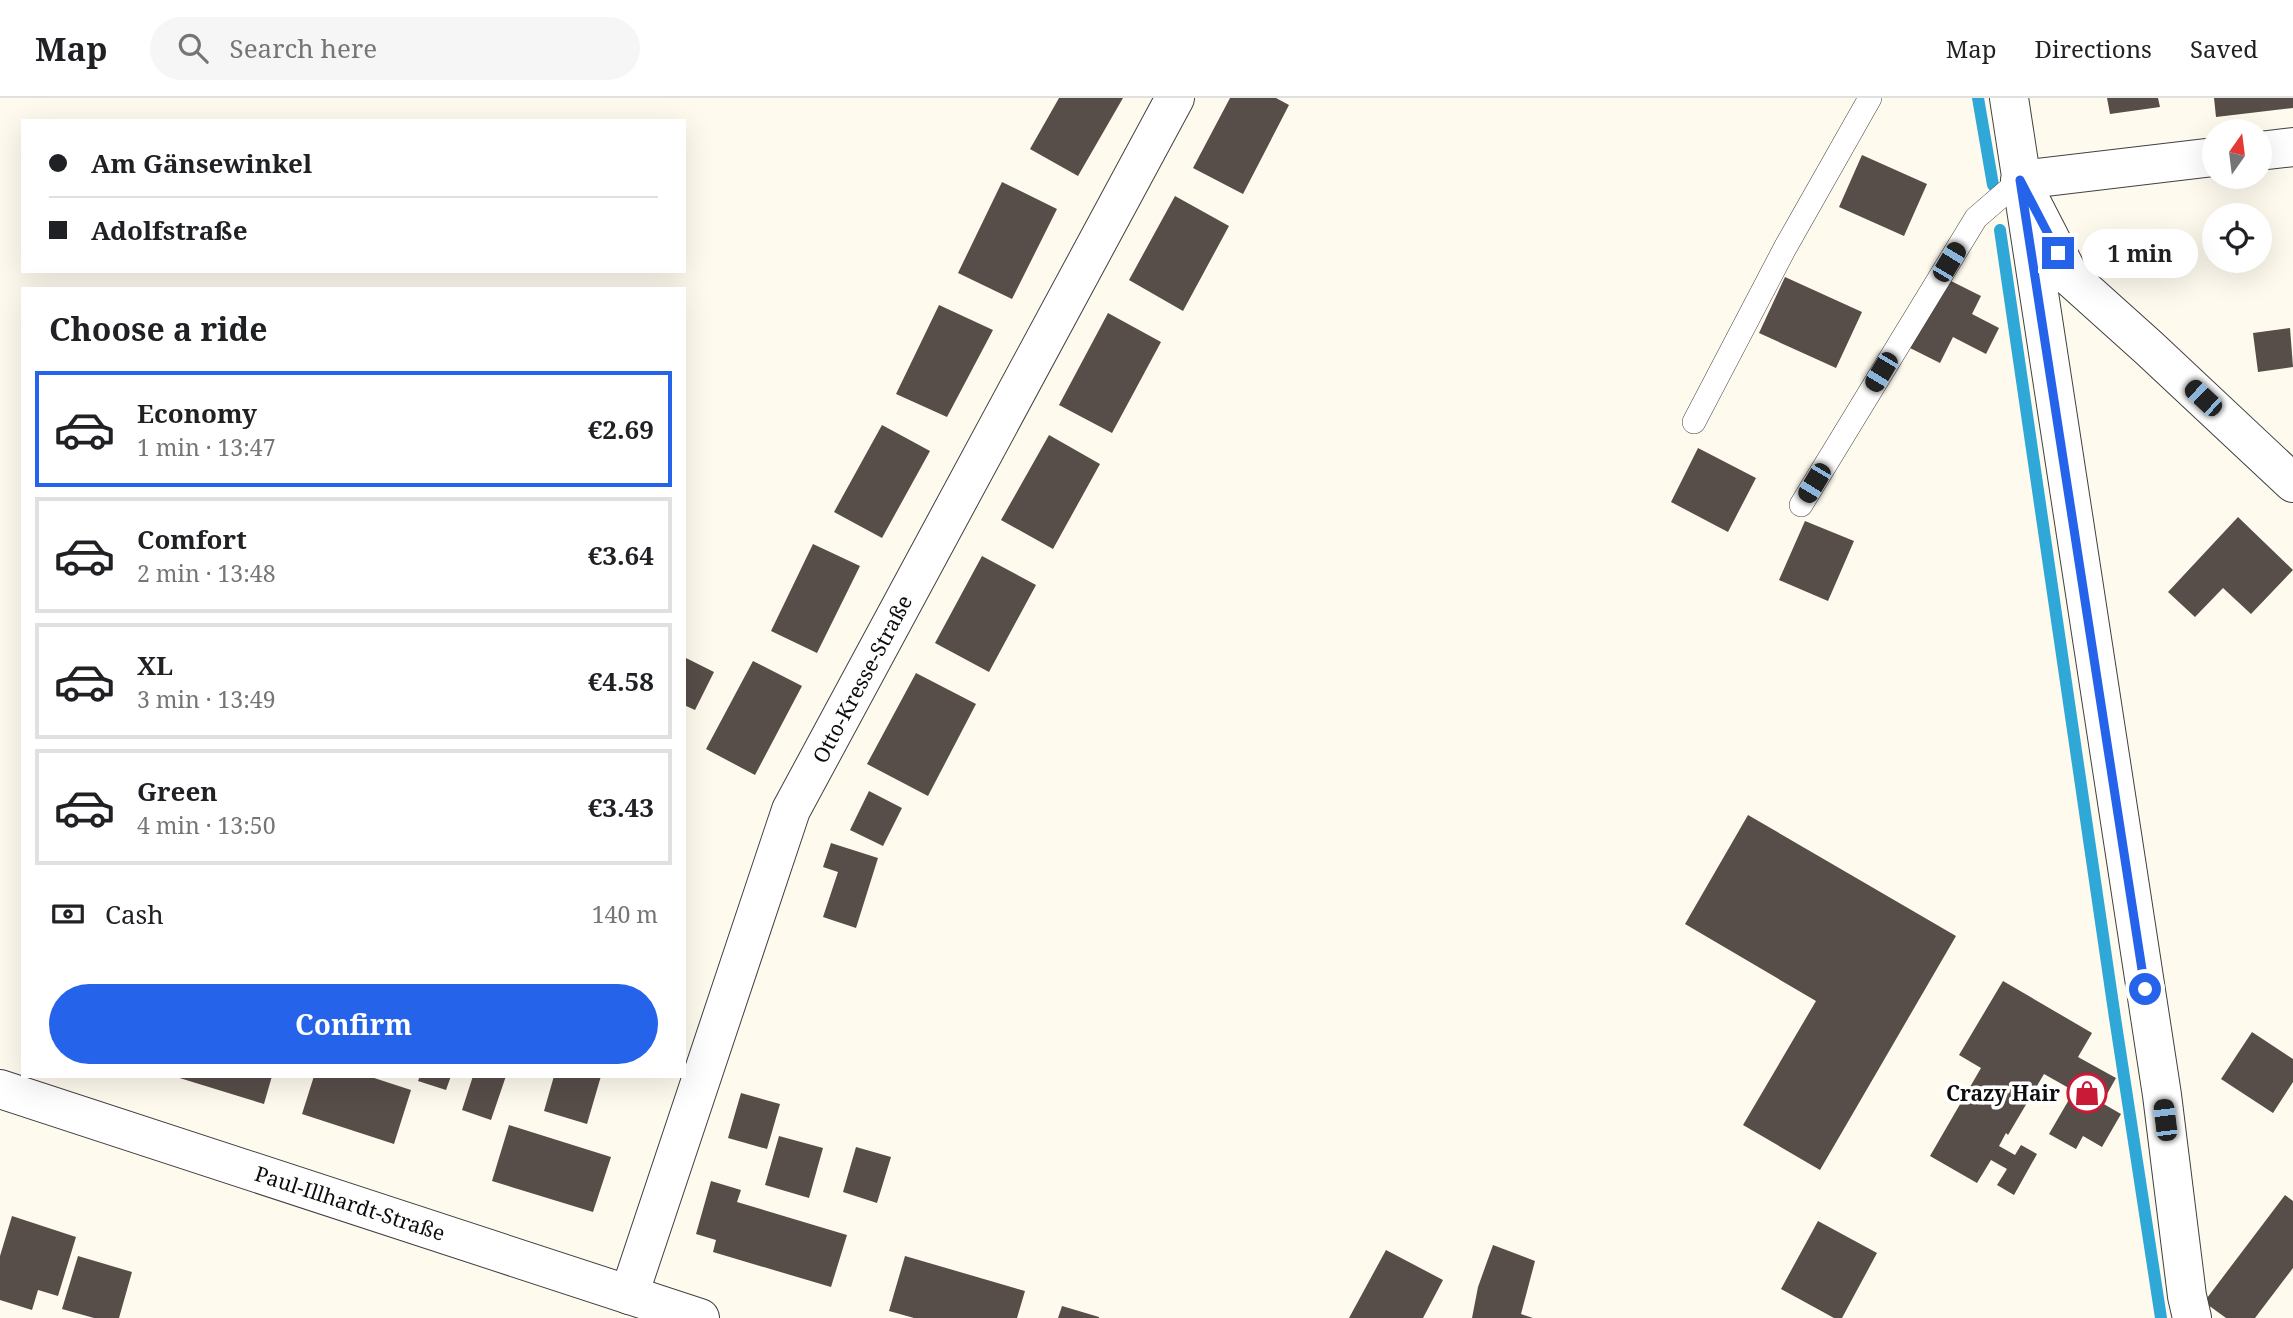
<!DOCTYPE html>
<html lang="en">
<head>
<meta charset="utf-8">
<style>
  body { margin:0; font-family:"Noto Serif",serif; background:#f6f6f6; color:#202124; height:100vh; display:flex; flex-direction:column; font-size:26px; white-space:nowrap }
  * { box-sizing:border-box; margin:0 }
  p { font-size:23px; color:#757577 }
  .icon { flex:none; width:38px; height:38px; fill:none; stroke:currentColor; stroke-width:2; stroke-linecap:round; stroke-linejoin:round }
  .map { position:relative; flex:1; overflow:hidden }
  .details { position:absolute; left:21px; top:189px; width:665px; height:791px; display:flex; flex-direction:column; background:#fff; border-radius:0px; box-shadow:0 7px 28px #0002 }
  .details>* { flex:none }
  .top-card { position:absolute; left:21px; top:21px; width:665px; height:154px; border-radius:0px; box-shadow:0 7px 28px #0002; display:grid; align-content:center; height:154px; padding:0 28px; background:#fff }
  .needle { width:46px; rotate:14deg }
  .tools { position:absolute; left:2202px; top:21px; display:grid; gap:14px }
  .tools a { display:grid; place-items:center; width:70px; height:70px; border-radius:50%; background:#fff; box-shadow:0 7px 28px #0002; font-size:35px }
  .end { position:absolute; width:32px; height:32px; margin:-16px; border:9px solid #2563eb; background:#fff; box-shadow:0 0 0 4px #fff }
  .from { border-radius:50% }
  .bubble { position:absolute; height:49px; border-radius:24px; background:#fff; box-shadow:0 7px 28px #0002; font-size:23px; font-weight:700; line-height:49px; text-align:center }
  .car { position:absolute; width:21px; height:42px; margin:-21px -10px; border-radius:9px; box-shadow:0 0 5px 2px #0007; background:linear-gradient(#222 24%,#8ab4d8 0 40%,#222 0 76%,#8ab4d8 0 86%,#222 0) }
  .top-card b { display:flex; align-items:center; gap:24px; height:66px; font-size:26px }
  .top-card b+b { border-top:2px solid #e0e0e0 }
  .top-card i { width:18px; height:18px; background:#202124 }
  ul { padding:0; list-style:none }
  li { display:flex; align-items:center; gap:21px; height:116px; margin:0 14px 10px; padding:0 14px; border:4px solid #e0e0e0; border-radius:0px }
  li div { flex:1 }
  li b { display:block; font-size:26px }
  li em { font-style:normal; font-weight:700 }
  li.selected { border-color:#2563eb }
  li>.icon { width:63px; height:63px; stroke-width:1.5 }
  h2 { padding:0 28px; font-size:32px; line-height:84px }
  .pay { display:flex; align-items:center; gap:18px; height:77px; padding:0 28px; font-size:26px }
  .pay p { margin-inline-start:auto }
  .button { display:flex; gap:14px; margin-top:auto; padding:14px 28px }
  .button a { flex:1; height:80px; border-radius:42px; background:#2563eb; color:#fff; font-size:28px; font-weight:700; line-height:80px; text-align:center }
  header { display:flex; align-items:center; gap:42px; box-sizing:border-box; height:98px; padding:0 35px; background:#fff; border-bottom:2px solid #e0e0e0 }
  header strong { font-size:33px }
  nav { display:flex; gap:38px; margin-inline-start:auto; font-size:24px }
  .search { width:490px; height:63px; background:#f6f6f6; display:flex; align-items:center; gap:18px; box-sizing:border-box; padding:0 24px; border-radius:38px; color:#757577; font-size:26px }
  .map>svg:first-child { display:block }
  .lines { fill:none; stroke-linecap:round; stroke-linejoin:round }
  .stream { stroke:#2fa8d8; stroke-width:12 }
  .building { fill:#574d49 }
  .service-casing { stroke:#404040; stroke-width:24 }
  .minor-casing { stroke:#404040; stroke-width:40 }
  .tertiary-casing { stroke:#404040; stroke-width:40 }
  .service { stroke:#fff; stroke-width:23 }
  .minor { stroke:#fff; stroke-width:38 }
  .tertiary { stroke:#fff; stroke-width:38 }
  .route { stroke:#2563eb; stroke-width:9 }
  .labels { text-anchor:middle; dominant-baseline:central; stroke-width:7; stroke-linejoin:round; paint-order:stroke }
  .street-label { font-size:21px; fill:#0d0d0d; stroke:#fff }
  .poi-label { font-size:21px; font-weight:bold; fill:#0d0d0d; stroke:#fff; text-anchor:end }
</style>
</head>
<body>
<header>
<strong>Map</strong>
<div class="search"><svg class="icon" aria-label="search" viewBox="0 0 24 24"><circle cx="10" cy="10" r="6"/><path d="M15 15l6 6"/></svg>Search here</div>
<nav><a>Map</a><a>Directions</a><a>Saved</a></nav>
</header>
<div class="map">
<svg width="2293" height="1220" viewBox="0 0 2293 1220">
  <rect width="100%" height="100%" fill="#fffaee"/>
  <g class="lines">
    <!-- stream -->
    <path class="stream" d="M1978,0L1993,87
      M2000,132L2115,920L2161,1220"/>
  </g>
  <!-- building -->
  <path class="building" d="M1059,0H1123L1078,78L1030,51Z
    M1230,0H1276L1289,7L1243,96L1193,70Z
    M2107,0H2158L2160,9L2110,16Z
    M2214,0H2293V10L2216,19Z
    M1862,57L1927,86L1904,138L1839,109Z
    M1002,84L1057,111L1012,201L958,175Z
    M1175,98L1229,128L1183,213L1129,182Z
    M1785,179L1862,214L1836,270L1759,235Z
    M1945,180L1981,198L1972,216L1999,230L1986,256L1953,239L1940,265L1910,250Z
    M939,207L993,232L947,319L896,296Z
    M1108,215L1161,244L1112,335L1059,307Z
    M2290,230L2293,269L2258,274L2253,235Z
    M882,327L930,353L882,440L834,414Z
    M1049,337L1100,366L1053,451L1001,422Z
    M1698,350L1756,380L1728,434L1671,404Z
    M2238,419L2293,472L2251,516L2223,490L2195,519L2168,494Z
    M1805,423L1854,443L1828,503L1779,482Z
    M813,446L860,468L817,555L771,533Z
    M982,458L1036,487L989,574L935,545Z
    M684,559L714,574L695,612L684,607Z
    M753,563L802,588L755,677L706,651Z
    M916,575L976,606L928,698L867,666Z
    M869,693L902,710L883,748L850,732Z
    M1748,717L1956,838L1820,1072L1743,1027L1816,903L1685,826Z
    M831,745L878,760L856,830L823,819L838,774L823,769Z
    M2003,883L2092,935L2078,959L2116,980L2102,1005L2121,1016L2102,1049L2083,1038L2076,1051L2049,1036L2074,993L2044,976L2008,1037L2006,1035L1999,1048L2015,1057L2021,1047L2037,1056L2014,1097L1997,1087L2007,1071L1991,1062L1977,1085L1930,1058L1981,970L1959,957Z
    M2252,934L2293,961V984L2273,1015L2221,981Z
    M173,978H272L264,1006Z
    M314,978H368L411,992L394,1046L302,1016Z
    M420,978H451L446,992L418,983Z
    M473,978H506L491,1022L462,1012Z
    M554,978H601L587,1026L544,1013Z
    M741,995L780,1006L767,1051L728,1040Z
    M509,1027L611,1059L593,1114L492,1083Z
    M779,1038L823,1050L809,1100L765,1087Z
    M856,1049L891,1059L877,1105L843,1094Z
    M711,1083L741,1092L737,1104L847,1137L831,1189L713,1154L716,1142L696,1136Z
    M2285,1097L2293,1103V1170L2255,1220H2226L2204,1204Z
    M12,1118L76,1139L58,1198L38,1192L32,1212L0,1202V1158Z
    M1818,1123L1877,1155L1842,1220H1834L1781,1191Z
    M1493,1147L1535,1163L1521,1216L1533,1220H1472L1478,1189Z
    M1386,1152L1443,1182L1423,1220H1349Z
    M78,1158L132,1174L119,1220H94L62,1211Z
    M905,1158L1025,1193L1017,1220H914L889,1213Z
    M1062,1208L1099,1219V1220H1058Z"/>
  <g class="lines">
    <!-- service casing -->
    <g class="service-casing">
      <path id="service" d="M1694,324L1785,150L1870,0
        M1801,407L1976,120L2020,82"/>
    </g>
    <!-- minor casing -->
    <g class="minor-casing">
      <path id="minor" d="M2009,0L2162,997L2187,1198L2192,1220
        M2259,53L2293,49
        M2214,59L2020,82L2070,179L2149,250L2293,385
        M629,1197L791,712L1175,0"/>
    </g>
    <!-- tertiary casing -->
    <g class="tertiary-casing">
      <path id="tertiary" d="M0,991L700,1220"/>
    </g>
    <!-- service -->
    <use href="#service" class="service"/>
    <!-- minor -->
    <use href="#minor" class="minor"/>
    <!-- tertiary -->
    <use href="#tertiary" class="tertiary"/>
  </g>
  <g class="lines">
    <!-- route -->
    <path class="route" d="M2058,155L2020,82L2145,891"/>
  </g>
  <!-- icons -->
  <defs>
    <g id="shop-ring" transform="scale(2.0125)"><circle r="9.5" fill="#fff" stroke="#c91a37" stroke-width="1.5"/><path d="M-5-2.5h2.3a2.7 3.5 0 0 1 5.4 0H5L5.5 6h-11ZM-1.5-2.5h3a1.5 2.3 0 0 0-3 0Z" fill="#c91a37"/></g>
  </defs>
  <g fill-rule="evenodd">
    <use href="#shop-ring" x="2087" y="995"/>
  </g>
  <g class="labels">
    <!-- street labels -->
    <g class="street-label">
      <text transform="translate(862 581) rotate(-62)">Otto-Kresse-Straße</text>
      <text transform="translate(350 1105) rotate(18)">Paul-Illhardt-Straße</text>
    </g>
    <!-- poi labels -->
    <g class="poi-label">
      <text x="2060" y="995">Crazy Hair</text>
    </g>
  </g>
</svg>
<div class="tools">
<a><svg class="needle" viewBox="-14 -14 28 28"><path d="M0-13l5 13h-10z" fill="#e53935"/><path d="M0 13l5-13h-10z" fill="#757577"/></svg></a>
<a><svg class="icon" aria-label="locate" viewBox="0 0 24 24"><circle cx="12" cy="12" r="6"/><path d="M12 2v4M12 18v4M2 12h4M18 12h4"/></svg></a>
</div>
<i class="end from" style="left:2145px;top:891px"></i>
<i class="end" style="left:2058px;top:155px"></i>
<div class="bubble" style="left:2082px;top:131px;width:116px">1 min</div>
<i class="car" style="left:1949px;top:164px;rotate:31deg"></i>
<i class="car" style="left:1881px;top:274px;rotate:211deg"></i>
<i class="car" style="left:2203px;top:300px;rotate:313deg"></i>
<i class="car" style="left:1814px;top:385px;rotate:211deg"></i>
<i class="car" style="left:2165px;top:1022px;rotate:353deg"></i>
<div class="top-card">
<b><i class="from"></i>Am Gänsewinkel</b>
<b><i></i>Adolfstraße</b>
</div>
<section class="details">
<h2>Choose a ride</h2>
<ul>
<li class="selected"><svg class="icon" aria-label="car" viewBox="0 0 24 24"><path d="M5 17H2v-5l4-1 3-4h7l3 4 3 1v5h-3M9 17h6M6 11h13"/><circle cx="7" cy="17" r="2"/><circle cx="17" cy="17" r="2"/></svg><div><b>Economy</b><p>1 min · 13:47</p></div><em>€2.69</em></li>
<li><svg class="icon" aria-label="car" viewBox="0 0 24 24"><path d="M5 17H2v-5l4-1 3-4h7l3 4 3 1v5h-3M9 17h6M6 11h13"/><circle cx="7" cy="17" r="2"/><circle cx="17" cy="17" r="2"/></svg><div><b>Comfort</b><p>2 min · 13:48</p></div><em>€3.64</em></li>
<li><svg class="icon" aria-label="car" viewBox="0 0 24 24"><path d="M5 17H2v-5l4-1 3-4h7l3 4 3 1v5h-3M9 17h6M6 11h13"/><circle cx="7" cy="17" r="2"/><circle cx="17" cy="17" r="2"/></svg><div><b>XL</b><p>3 min · 13:49</p></div><em>€4.58</em></li>
<li><svg class="icon" aria-label="car" viewBox="0 0 24 24"><path d="M5 17H2v-5l4-1 3-4h7l3 4 3 1v5h-3M9 17h6M6 11h13"/><circle cx="7" cy="17" r="2"/><circle cx="17" cy="17" r="2"/></svg><div><b>Green</b><p>4 min · 13:50</p></div><em>€3.43</em></li>
</ul>
<div class="pay"><svg class="icon" aria-label="cash" viewBox="0 0 24 24"><path d="M3 7h18v10H3z"/><circle cx="12" cy="12" r="2"/></svg>Cash<p>140 m</p></div>
<div class="button"><a>Confirm</a></div>
</section>
</div>
</body>
</html>
